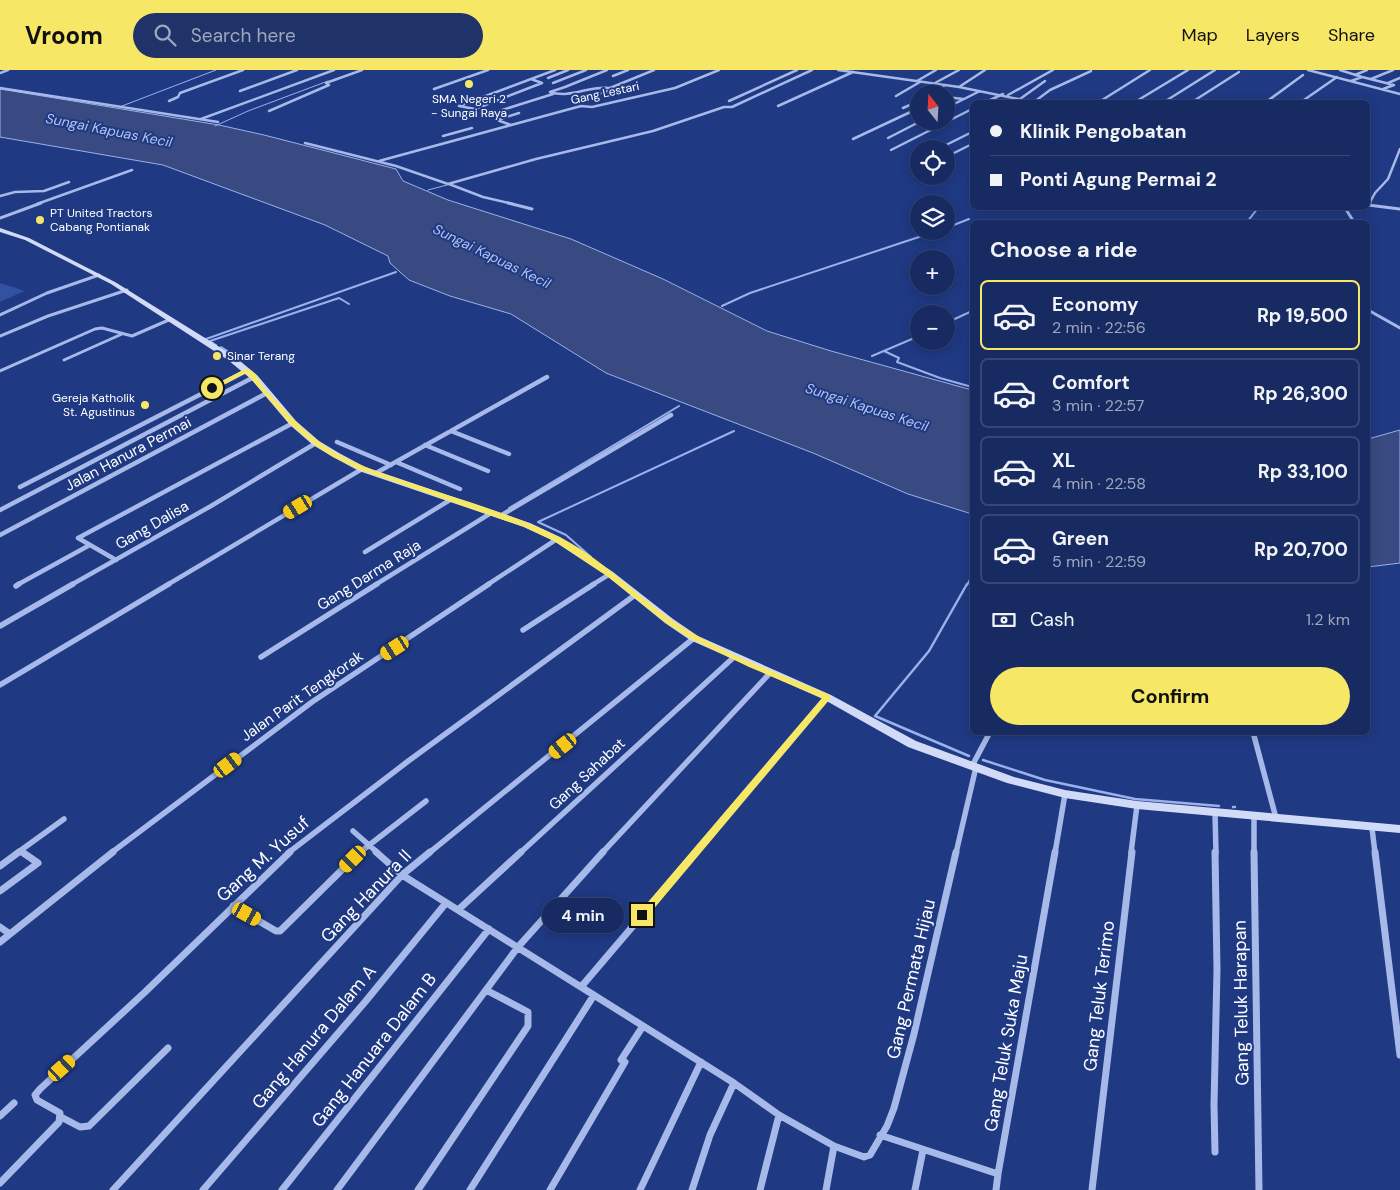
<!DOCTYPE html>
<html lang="en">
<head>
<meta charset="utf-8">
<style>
  body { margin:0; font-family:"DM Sans",sans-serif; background:#203368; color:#f1f3f6; height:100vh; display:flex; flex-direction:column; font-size:19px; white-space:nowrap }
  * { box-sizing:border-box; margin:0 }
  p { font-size:16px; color:#9ea7be }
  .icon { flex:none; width:28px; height:28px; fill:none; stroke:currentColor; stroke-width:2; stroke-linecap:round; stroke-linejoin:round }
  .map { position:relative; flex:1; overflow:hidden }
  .side { position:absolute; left:970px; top:150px; width:400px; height:515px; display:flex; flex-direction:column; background:#172b62; border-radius:8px; box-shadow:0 2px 12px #0003,0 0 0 1px #364777 }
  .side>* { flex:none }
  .hud { position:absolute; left:970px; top:30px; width:400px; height:110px; border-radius:8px; box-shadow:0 2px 12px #0003,0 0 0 1px #364777; display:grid; align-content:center; height:110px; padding:0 20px; background:#172b62 }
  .needle { width:32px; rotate:342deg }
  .buttons { position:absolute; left:910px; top:15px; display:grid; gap:10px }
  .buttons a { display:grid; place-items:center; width:45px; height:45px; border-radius:50%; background:#172b62; box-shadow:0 2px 12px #0003,0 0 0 1px #364777; font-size:25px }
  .end { position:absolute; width:22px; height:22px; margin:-11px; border:6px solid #f7e766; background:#111; box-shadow:0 0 0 2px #111 }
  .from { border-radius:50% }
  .bubble { position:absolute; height:35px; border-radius:18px; background:#172b62; box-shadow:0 2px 12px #0003,0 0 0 1px #364777; font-size:16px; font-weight:700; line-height:35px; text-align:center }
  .car { position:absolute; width:15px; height:30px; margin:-15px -8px; border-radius:6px; box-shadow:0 0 4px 1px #0007; background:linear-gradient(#f5c518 24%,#345 0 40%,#f5c518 0 76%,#345 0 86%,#f5c518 0) }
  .hud b { display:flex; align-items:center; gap:18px; height:48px; font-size:19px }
  .hud b+b { border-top:1px solid #364777 }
  .hud i { width:12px; height:12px; background:#f1f3f6 }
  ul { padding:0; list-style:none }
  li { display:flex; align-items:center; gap:15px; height:70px; margin:0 10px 8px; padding:0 10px; border:2px solid #364777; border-radius:8px }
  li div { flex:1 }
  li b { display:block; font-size:19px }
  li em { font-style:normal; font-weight:700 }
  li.active { border-color:#f7e766 }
  li>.icon { width:45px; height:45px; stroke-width:1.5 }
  h2 { padding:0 20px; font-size:22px; line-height:60px }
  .pay { display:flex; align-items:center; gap:12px; height:55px; padding:0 20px; font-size:19px }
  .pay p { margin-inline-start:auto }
  .cta { display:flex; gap:10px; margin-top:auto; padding:10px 20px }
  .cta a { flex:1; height:58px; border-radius:30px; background:#f7e766; color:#111; font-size:20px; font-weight:700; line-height:58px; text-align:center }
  header { display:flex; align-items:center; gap:30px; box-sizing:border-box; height:70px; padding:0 25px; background:#f7e766; color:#111 }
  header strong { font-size:24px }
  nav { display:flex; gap:28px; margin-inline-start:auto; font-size:18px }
  .search { width:350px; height:45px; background:#203368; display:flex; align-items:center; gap:12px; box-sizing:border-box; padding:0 18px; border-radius:28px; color:#9ea7be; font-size:19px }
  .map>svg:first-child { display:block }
  .green { fill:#3351a1 }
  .water { fill:#384a81; stroke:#9ab1eb }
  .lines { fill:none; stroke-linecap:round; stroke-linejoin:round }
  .stream-far2 { stroke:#9ab1eb; stroke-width:1 }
  .stream-far1 { stroke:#9ab1eb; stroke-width:2 }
  .stream { stroke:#9ab1eb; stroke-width:2.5 }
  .minor-far4 { stroke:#a6b9e9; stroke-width:2.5 }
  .minor-far3 { stroke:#a6b9e9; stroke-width:3 }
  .minor-far2 { stroke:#a6b9e9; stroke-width:4.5 }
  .minor-far1 { stroke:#a6b9e9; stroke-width:5.5 }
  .minor { stroke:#a6b9e9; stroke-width:7 }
  .secondary { fill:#d1dbf7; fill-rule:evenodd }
  .route { fill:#f7e766 }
  .poi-dot { fill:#f7e766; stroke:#1f3983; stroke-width:2 }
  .labels { text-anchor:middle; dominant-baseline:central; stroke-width:4; stroke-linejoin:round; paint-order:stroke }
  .far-street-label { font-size:12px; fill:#fff; stroke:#1f3983 }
  .far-poi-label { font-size:12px; fill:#fff; stroke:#1f3983; text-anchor:start }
  .far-water-label { font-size:14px; font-style:italic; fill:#b2c3f1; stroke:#1f3983 }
  .street-label { font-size:15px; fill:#fff; stroke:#1f3983 }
  .near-street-label { font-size:18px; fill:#fff; stroke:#1f3983 }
</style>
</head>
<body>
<header>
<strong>Vroom</strong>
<div class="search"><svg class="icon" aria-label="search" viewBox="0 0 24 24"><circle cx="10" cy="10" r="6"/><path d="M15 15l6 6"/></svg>Search here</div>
<nav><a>Map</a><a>Layers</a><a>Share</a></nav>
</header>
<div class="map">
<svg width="1400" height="1120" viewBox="0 0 1400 1120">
  <rect width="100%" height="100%" fill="#1f3983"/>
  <!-- green -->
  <path class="green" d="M0,213L25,221L0,232Z"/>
  <!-- water -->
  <path class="water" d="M0,19L219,55L264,65L396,99L403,111L448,130L571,169L663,209L767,261L831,281L972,320V444L908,424L813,383L606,303L511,244L450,226L409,210L390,193L388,186L325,155L163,95L0,67Z
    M1400,360V493L1368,497V369Z"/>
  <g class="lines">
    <!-- stream-far2 -->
    <path class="stream-far2" d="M122,36L216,0
      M215,56L248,41L328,11
      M428,120L447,115"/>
    <!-- stream-far1 -->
    <path class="stream-far1" d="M1247,152L1258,138
      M946,158L969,149
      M722,236L750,223L937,161
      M946,253L972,241
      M206,269L396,202
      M210,271L339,228L349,234
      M211,272L216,275
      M221,277L229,282
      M884,281L899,288L897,292L940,308L972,317
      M872,286L919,266
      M509,438L679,336
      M591,487L566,465L538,452L734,361
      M967,515L972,506"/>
    <!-- stream -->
    <path class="stream" d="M967,514L929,581L875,646L969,686
      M983,690L1045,710L1135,729L1219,736
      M1233,737H1235"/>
    <!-- minor-far4 -->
    <path class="minor-far4" d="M838,0L959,17L1033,32
      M1308,0L1400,24
      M1340,0L1362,7
      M0,3L8,0
      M1355,5L1367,0
      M613,6L628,0
      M548,8L568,0
      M531,9L542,13L475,39L459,36L555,0
      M1371,9L1393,0
      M917,11L936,0
      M1351,11L1362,7L1394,15L1383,19
      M553,13L586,0
      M935,13L959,0
      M1388,13L1400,8
      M565,17L550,22C571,29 589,15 610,18
      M565,17L607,0
      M959,17L985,0
      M0,18L218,52
      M434,19L488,0
      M240,21L297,0
      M931,24L945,15
      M1008,25L1053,0
      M896,26L920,12
      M946,27L963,29
      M1020,29L1045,11
      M575,30L612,20L610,18L654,0
      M169,31L178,27L180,23L243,0
      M729,31L797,0
      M986,32L1003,24
      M1034,32L1050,20L1091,1
      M1099,32L1150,0
      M1135,32L1188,0
      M1164,32L1215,0
      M1192,32L1239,2
      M1266,32L1303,5
      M1301,32L1337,7
      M778,36L853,2
      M903,38L919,31
      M946,38L980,21
      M269,41L329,15L326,13L362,0
      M486,45L553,24
      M201,49L334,0
      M511,55L497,50L519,43
      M443,66L472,58
      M888,68L921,51
      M853,69L919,38
      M305,73L396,96L448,114L536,89L653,61L724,37H732L812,0
      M938,79L972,62
      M891,80L972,39
      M952,84L972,74
      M917,89L919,88
      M379,91L581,36L592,37L675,18L719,0
      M449,114L483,127L513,134
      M0,126L15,122L44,121L69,112
      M37,134L132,100
      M1369,134L1375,123L1388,109L1400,79"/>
    <!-- minor-far3 -->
    <path class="minor-far3" d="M508,133L532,139
      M1368,135L1400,139
      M1369,135L1370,133
      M1345,138L1354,152
      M0,148L41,133
      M1368,177V180
      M1368,240L1400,258
      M0,245L47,223L99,205
      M0,266L48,246L127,220
      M64,290L122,264
      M0,301L95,259L102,258L132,266L171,249
      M241,303L247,300"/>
    <!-- minor-far2 -->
    <path class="minor-far2" d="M451,361L509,384
      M337,372L391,395
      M425,375L488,401
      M396,392L460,419
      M376,403L547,307
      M20,417L244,302
      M0,440L254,307
      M500,446L671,345
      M0,465L267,323
      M365,482L450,430
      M116,490L78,468L293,353
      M17,515L88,476
      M71,515L211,436L316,373
      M167,515L362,399
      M375,515L491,443
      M487,515L557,469
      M592,515L610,504"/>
    <!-- minor-far1 -->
    <path class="minor-far1" d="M16,516L19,514
      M0,556L73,514
      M523,560L594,514
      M261,587L377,514
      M0,615L169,514
      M1253,662L1276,748
      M972,696L990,662
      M1215,743L1216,783
      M1254,746V783
      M1372,758L1375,783
      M353,761L378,783
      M21,781L24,783
      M17,783L64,749
      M111,783L312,632L489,514
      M288,783L407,692L635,525
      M359,783L426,731
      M429,783L694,568
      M520,783L734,587
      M602,783L770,603
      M694,783L827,627
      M956,783L976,697
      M1055,783L1065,724
      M1131,783L1137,735"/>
    <!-- minor -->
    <path class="minor" d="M376,782L402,805L581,917
      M696,782L581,917L734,1013L779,1045L834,1076L826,1120
      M1254,782L1259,1120
      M1375,782L1400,985
      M0,796L19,782
      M0,821L38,793L22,782
      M233,836L276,861H280L360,782
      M458,840L521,782
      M0,857L10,864
      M0,872L113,782
      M0,1046L14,1033
      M61,1047L80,1057L89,1056L168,978
      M880,1065L998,1104L1055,782
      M834,1076L864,1087L870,1085L887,1056L894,1038L914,964L956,782
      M1215,1082L1214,1035L1217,900L1215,782
      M0,1113L59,1052L60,1043L37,1030L35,1025L40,1019L144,923L290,782
      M113,1120L402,805L430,782
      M203,1120L365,932L446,833
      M282,1120L489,859
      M337,1120L518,877L603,782
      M418,1120L528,956V942L486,920
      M470,1120L594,925
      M550,1120L625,992L621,990L643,956
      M640,1120L701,992
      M692,1120L710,1065L734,1013
      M760,1120L779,1045
      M915,1120L923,1080
      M996,1120L998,1104
      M1092,1120L1132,782"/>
    <!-- secondary -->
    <path class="secondary" d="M0,158L29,168L115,212L234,286L257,305L296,351L319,371L339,383L365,397L530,453L560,467L613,502L673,549L698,566L831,625L916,671L1014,707L1065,720L1137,731L1400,755V763L1137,739L1065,728L1007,713L908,677L823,629L690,570L665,553L607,506L554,471L524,457L359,401L333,387L313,375L290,355L251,309L228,290L111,214L25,170L0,162Z"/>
  </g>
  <!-- route -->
  <path class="route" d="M245,299C256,299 259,312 265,319C287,343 309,368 338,384C360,396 384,404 408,412C458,429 510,443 557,466C601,487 634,524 673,551C721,583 777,603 830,625V629L646,848H639L637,845L822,628L749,597L691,569L666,553L607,506L554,471L524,457L360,400L333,387L316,376L291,355L246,303L214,320L209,318Z"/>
  <!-- markers -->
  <g class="poi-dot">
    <circle cx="469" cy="14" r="5"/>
    <circle cx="40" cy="150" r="5"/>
    <circle cx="217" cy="286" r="5"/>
    <circle cx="145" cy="335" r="5"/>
  </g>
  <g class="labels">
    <!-- far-street labels -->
    <g class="far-street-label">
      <text transform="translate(605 23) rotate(-12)">Gang Lestari</text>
    </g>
    <!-- far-poi labels -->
    <g class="far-poi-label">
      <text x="469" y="29" text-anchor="middle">SMA Negeri 2<tspan x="469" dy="14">- Sungai Raya</tspan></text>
      <text x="50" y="143">PT United Tractors<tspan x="50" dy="14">Cabang Pontianak</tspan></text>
      <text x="227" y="286">Sinar Terang</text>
      <text x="135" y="328" text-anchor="end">Gereja Katholik<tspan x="135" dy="14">St. Agustinus</tspan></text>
    </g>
    <!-- far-water labels -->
    <g class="far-water-label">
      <text transform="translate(109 60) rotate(11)">Sungai Kapuas Kecil</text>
      <text transform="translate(492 186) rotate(26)">Sungai Kapuas Kecil</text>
      <text transform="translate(867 337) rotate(18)">Sungai Kapuas Kecil</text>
    </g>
    <!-- street labels -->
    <g class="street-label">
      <text transform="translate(128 384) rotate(-28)">Jalan Hanura Permai</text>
      <text transform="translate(152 455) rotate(-30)">Gang Dalisa</text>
      <text transform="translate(369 505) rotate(-32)">Gang Darma Raja</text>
      <text transform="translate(302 626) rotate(-35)">Jalan Parit Tengkorak</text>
      <text transform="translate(587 704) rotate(-43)">Gang Sahabat</text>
    </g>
    <!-- near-street labels -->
    <g class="near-street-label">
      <text transform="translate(263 789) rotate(-42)">Gang M. Yusuf</text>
      <text transform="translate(366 826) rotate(-46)">Gang Hanura II</text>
      <text transform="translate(911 909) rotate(-77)">Gang Permata Hijau</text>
      <text transform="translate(1099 926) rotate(-83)">Gang Teluk Terimo</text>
      <text transform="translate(1241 933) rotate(-91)">Gang Teluk Harapan</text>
      <text transform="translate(314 967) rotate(-50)">Gang Hanura Dalam A</text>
      <text transform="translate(1006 973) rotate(-80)">Gang Teluk Suka Maju</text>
      <text transform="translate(374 980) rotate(-52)">Gang Hanuara Dalam B</text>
    </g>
  </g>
</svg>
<div class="buttons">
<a><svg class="needle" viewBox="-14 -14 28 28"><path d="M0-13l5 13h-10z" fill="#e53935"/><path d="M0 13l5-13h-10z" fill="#9ea7be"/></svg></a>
<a><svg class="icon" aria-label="locate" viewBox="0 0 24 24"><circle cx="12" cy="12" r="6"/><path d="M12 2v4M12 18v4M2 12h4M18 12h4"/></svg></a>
<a><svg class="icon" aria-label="layers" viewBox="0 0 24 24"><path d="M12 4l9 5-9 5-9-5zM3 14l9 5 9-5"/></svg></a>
<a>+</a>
<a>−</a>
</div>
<i class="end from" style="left:212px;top:318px"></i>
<i class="end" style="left:642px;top:845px"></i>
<div class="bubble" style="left:542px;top:828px;width:82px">4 min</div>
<i class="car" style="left:298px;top:437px;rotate:239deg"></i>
<i class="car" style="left:395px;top:578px;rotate:237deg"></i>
<i class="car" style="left:563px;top:676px;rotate:231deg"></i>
<i class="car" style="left:228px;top:695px;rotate:53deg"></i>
<i class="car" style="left:353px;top:789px;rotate:225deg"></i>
<i class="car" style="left:247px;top:844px;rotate:119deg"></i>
<i class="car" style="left:62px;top:998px;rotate:48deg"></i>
<div class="hud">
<b><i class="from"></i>Klinik Pengobatan</b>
<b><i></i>Ponti Agung Permai 2</b>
</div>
<section class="side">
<h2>Choose a ride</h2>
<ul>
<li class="active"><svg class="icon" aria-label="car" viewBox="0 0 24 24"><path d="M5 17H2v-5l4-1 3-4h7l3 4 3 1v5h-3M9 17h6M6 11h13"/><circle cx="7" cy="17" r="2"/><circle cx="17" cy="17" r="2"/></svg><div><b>Economy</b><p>2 min · 22:56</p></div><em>Rp 19,500</em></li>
<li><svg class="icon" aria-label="car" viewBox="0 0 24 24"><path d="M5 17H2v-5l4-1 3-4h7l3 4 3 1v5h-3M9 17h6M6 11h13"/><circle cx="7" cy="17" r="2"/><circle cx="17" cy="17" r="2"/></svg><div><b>Comfort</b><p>3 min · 22:57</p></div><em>Rp 26,300</em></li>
<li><svg class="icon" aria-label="car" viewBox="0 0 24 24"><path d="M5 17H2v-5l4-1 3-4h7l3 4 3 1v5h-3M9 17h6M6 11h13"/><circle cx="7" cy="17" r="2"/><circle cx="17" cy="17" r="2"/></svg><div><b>XL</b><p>4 min · 22:58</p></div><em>Rp 33,100</em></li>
<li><svg class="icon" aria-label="car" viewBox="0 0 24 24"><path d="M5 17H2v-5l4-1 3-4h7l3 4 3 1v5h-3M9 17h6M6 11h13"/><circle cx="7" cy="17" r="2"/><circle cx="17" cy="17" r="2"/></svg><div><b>Green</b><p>5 min · 22:59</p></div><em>Rp 20,700</em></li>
</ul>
<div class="pay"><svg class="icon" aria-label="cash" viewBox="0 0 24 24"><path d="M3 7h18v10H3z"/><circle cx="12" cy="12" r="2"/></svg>Cash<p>1.2 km</p></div>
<div class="cta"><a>Confirm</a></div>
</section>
</div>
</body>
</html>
